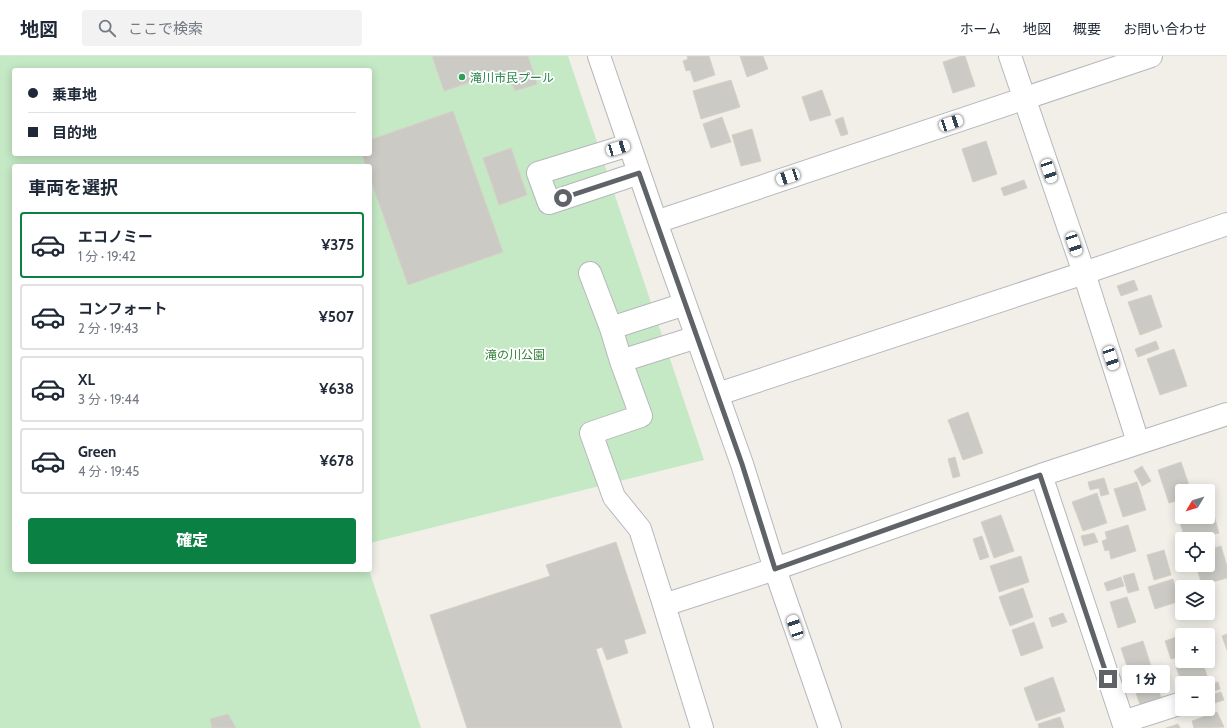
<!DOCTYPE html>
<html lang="ja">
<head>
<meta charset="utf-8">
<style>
  body { margin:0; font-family:Cabin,"Noto Sans JP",sans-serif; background:#f2f2f3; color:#1f2937; height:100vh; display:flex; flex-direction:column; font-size:15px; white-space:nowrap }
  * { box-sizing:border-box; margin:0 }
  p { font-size:13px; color:#747a83 }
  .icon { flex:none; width:22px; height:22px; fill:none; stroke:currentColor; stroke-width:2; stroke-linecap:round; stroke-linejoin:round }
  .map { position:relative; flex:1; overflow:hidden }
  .drawer { position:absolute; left:12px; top:108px; width:360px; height:408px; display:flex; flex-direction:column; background:#fff; border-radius:4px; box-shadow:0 2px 10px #0003 }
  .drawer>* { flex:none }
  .top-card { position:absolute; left:12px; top:12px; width:360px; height:88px; border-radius:4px; box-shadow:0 2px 10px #0003; display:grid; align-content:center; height:88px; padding:0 16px; background:#fff }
  .needle { width:26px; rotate:232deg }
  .fabs { position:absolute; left:1175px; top:428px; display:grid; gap:8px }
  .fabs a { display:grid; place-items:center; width:40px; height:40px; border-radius:4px; background:#fff; box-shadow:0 2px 10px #0003; font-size:20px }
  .end { position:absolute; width:18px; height:18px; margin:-9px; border:5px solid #5f6368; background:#fff; box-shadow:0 0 0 2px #fff }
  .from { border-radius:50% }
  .bubble { position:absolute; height:28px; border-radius:4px; background:#fff; box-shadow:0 2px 10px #0003; font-size:13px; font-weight:800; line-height:28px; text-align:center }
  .car { position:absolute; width:12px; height:24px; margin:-12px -6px; border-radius:5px; box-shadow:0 0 3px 1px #0007; background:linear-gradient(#fff 24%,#345 0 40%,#fff 0 76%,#345 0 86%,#fff 0) }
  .top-card b { display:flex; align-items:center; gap:14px; height:38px; font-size:15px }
  .top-card b+b { border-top:1px solid #e0e1e3 }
  .top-card i { width:10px; height:10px; background:#1f2937 }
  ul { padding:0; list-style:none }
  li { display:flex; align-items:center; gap:12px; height:66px; margin:0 8px 6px; padding:0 8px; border:2px solid #e0e1e3; border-radius:4px }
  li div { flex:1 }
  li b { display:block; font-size:15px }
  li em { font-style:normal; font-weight:800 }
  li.on { border-color:#0b8043 }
  li>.icon { width:36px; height:36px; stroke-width:1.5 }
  h2 { padding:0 16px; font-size:18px; line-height:48px }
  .primary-button { display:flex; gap:8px; margin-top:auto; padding:8px 16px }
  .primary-button a { flex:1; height:46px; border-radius:4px; background:#0b8043; color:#fff; font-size:16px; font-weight:800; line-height:46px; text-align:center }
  header { display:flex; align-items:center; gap:24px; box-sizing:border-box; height:56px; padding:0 20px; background:#fff; border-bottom:1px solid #e0e1e3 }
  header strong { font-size:19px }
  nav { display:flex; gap:22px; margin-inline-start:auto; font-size:14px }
  .search { width:280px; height:36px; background:#f2f2f3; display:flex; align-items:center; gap:10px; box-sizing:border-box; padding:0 14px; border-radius:4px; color:#747a83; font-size:15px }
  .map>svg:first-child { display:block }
  .green { fill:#c5e8c5; fill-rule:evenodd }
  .building { fill:#cccac5; stroke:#d6d1c6 }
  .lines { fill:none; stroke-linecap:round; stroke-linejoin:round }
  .minor-casing { stroke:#b5b8bc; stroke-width:24 }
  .minor { stroke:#fff; stroke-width:22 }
  .route { stroke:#5f6368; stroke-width:5 }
  .leisure-dot { fill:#2e9e5b; stroke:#fff; stroke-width:1.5 }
  .labels { text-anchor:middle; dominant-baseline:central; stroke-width:3.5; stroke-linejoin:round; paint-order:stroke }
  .leisure-label { font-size:12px; fill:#27864d; stroke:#fff; text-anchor:start }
  .park-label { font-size:12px; fill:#348238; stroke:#fff }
</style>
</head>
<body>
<header>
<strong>地図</strong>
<div class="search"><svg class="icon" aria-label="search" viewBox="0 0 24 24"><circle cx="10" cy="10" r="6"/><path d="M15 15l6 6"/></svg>ここで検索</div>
<nav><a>ホーム</a><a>地図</a><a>概要</a><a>お問い合わせ</a></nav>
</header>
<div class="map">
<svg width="1227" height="672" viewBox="0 0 1227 672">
  <rect width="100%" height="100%" fill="#f1efe8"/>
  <!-- green -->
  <path class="green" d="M0,0H568L704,404L370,487V110H14V514H369L421,672H0ZM14,14H370V98H14Z"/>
  <!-- building -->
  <path class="building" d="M432,0H528L537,28L515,35L508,14L444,35Z
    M687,0H709L715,19L694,26L690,14L686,15L683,5L688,3Z
    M740,0H763L768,13L747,21Z
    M961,0H965L975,30L953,37L943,6Z
    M731,24L740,51L701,63L693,35Z
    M822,34L831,59L810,65L802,41Z
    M453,55L503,196L408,229L370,122V110H366L362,98H370V84Z
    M722,61L731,86L711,92L703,68Z
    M843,61L848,78L841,80L835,64Z
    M752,73L761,105L741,110L732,79Z
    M986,85L997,118L973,126L962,93Z
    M511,92L527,139L499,149L483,102Z
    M1024,124L1027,132L1004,140L1001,132Z
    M1134,224L1138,234L1121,240L1117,230Z
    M1151,239L1162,271L1140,279L1128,246Z
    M1156,285L1159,293L1138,301L1135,293Z
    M1174,293L1187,330L1160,339L1147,303Z
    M968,356L983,397L963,404L948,364Z
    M955,401L960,420L953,422L948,403Z
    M1181,406L1191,435H1182V443L1169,447L1158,414Z
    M1142,410L1151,425L1142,430L1134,415Z
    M1104,422L1109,438L1101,440L1099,432L1090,434L1088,426Z
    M1137,426L1146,454L1123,461L1114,433Z
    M1097,437L1107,467L1083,475L1072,446Z
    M1212,452L1219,477L1199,483H1185L1179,463L1184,461H1208V454Z
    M1001,459L1014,495L994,502L981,466Z
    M1128,469L1136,495L1111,503L1109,494L1105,495L1102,485L1107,483L1105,476Z
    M1094,477L1098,486L1084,490L1081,480Z
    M982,480L989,501L980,504L973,483Z
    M616,486L646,577L624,584L628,597L607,604L602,591L596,593L622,672H467L430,559L550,520L546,509Z
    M1221,490L1227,510V522L1202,529L1196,509H1208V494Z
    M1164,494L1171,519L1154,524L1147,499Z
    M1021,500L1029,526L999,536L990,510Z
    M1134,517L1139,534L1128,537L1123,520Z
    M1121,521L1124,530L1107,535L1104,527Z
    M1173,523L1180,545L1155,553L1148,531Z
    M1023,532L1033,561L1010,570L999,541Z
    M1127,541L1136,566L1118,572L1110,546Z
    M1182,549V557H1186L1179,561L1175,555Z
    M1063,557L1067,566L1052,571L1049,562Z
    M1034,566L1043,592L1021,600L1012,574Z
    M1227,578V594L1222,580Z
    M1182,579V600L1171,603L1165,585Z
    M1143,585L1162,645L1141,652L1121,592Z
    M1182,604L1202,605L1208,623L1197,627H1182V629L1175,607Z
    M1053,621L1065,655L1036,665L1024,632Z
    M1218,626L1220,633L1208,637V629Z
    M1221,636L1224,644L1208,649V640Z
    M1217,656L1224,671L1194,672L1192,665Z
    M228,658L236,672H212L210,663Z
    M1060,661L1064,672H1039L1038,668Z
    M1178,668L1180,672H1166Z"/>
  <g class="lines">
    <!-- minor casing -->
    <g class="minor-casing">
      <path id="minor" d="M599,0L656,166L742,408L775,513L830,672
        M1010,0L1084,217L1138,386
        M629,89L538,117L549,147L639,117
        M656,166L1151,0
        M590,217L611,272
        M685,248L611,272L621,305L697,281
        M621,305L641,360L591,377L614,441L640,473L664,549
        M718,338L1084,217L1227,168
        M1041,419L1125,672
        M1123,666L1182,647
        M702,672L664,549L775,513L1041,419L1227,358"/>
    </g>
    <!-- minor -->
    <use href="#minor" class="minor"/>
  </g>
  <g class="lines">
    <!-- route -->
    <path class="route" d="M563,142L639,117L742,408L775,513L1040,419L1108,623"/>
  </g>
  <!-- markers -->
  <circle class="leisure-dot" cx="462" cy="21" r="4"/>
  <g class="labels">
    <!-- leisure labels -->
    <g class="leisure-label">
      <text x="470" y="21">滝川市民プール</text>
    </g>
    <!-- park labels -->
    <g class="park-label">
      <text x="515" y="298">滝の川公園</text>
    </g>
  </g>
</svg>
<div class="fabs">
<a><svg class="needle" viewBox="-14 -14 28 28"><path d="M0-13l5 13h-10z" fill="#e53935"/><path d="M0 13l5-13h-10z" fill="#747a83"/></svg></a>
<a><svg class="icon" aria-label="locate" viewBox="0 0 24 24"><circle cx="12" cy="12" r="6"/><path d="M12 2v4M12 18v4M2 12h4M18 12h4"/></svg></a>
<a><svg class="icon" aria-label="layers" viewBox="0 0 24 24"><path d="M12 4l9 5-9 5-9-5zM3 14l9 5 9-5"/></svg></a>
<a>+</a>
<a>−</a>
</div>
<i class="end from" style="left:563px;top:142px"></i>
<i class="end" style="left:1108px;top:623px"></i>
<div class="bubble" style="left:1122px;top:609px;width:48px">1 分</div>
<i class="car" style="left:951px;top:67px;rotate:71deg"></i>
<i class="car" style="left:618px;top:92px;rotate:73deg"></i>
<i class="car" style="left:1049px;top:115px;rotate:161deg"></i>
<i class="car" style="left:788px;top:121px;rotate:251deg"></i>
<i class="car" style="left:1074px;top:188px;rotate:161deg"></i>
<i class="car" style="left:1111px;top:302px;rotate:162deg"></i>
<i class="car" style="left:795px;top:571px;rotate:341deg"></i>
<div class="top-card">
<b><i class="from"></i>乗車地</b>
<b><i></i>目的地</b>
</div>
<section class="drawer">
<h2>車両を選択</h2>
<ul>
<li class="on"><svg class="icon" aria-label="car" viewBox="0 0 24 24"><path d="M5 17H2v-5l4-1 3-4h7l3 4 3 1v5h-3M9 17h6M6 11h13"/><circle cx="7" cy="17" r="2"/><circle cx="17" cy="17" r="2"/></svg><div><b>エコノミー</b><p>1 分 · 19:42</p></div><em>¥375</em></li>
<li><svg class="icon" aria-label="car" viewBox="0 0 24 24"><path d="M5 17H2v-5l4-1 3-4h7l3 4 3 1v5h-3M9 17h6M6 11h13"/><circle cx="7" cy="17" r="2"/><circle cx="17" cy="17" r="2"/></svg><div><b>コンフォート</b><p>2 分 · 19:43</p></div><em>¥507</em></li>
<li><svg class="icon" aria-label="car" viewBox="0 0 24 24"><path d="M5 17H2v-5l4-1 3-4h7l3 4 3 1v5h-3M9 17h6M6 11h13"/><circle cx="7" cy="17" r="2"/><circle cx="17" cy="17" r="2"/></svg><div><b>XL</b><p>3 分 · 19:44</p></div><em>¥638</em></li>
<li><svg class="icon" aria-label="car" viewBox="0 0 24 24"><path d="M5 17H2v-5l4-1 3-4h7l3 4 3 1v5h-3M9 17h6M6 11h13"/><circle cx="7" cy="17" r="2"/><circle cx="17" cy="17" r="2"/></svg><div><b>Green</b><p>4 分 · 19:45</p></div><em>¥678</em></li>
</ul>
<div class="primary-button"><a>確定</a></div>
</section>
</div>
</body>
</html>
